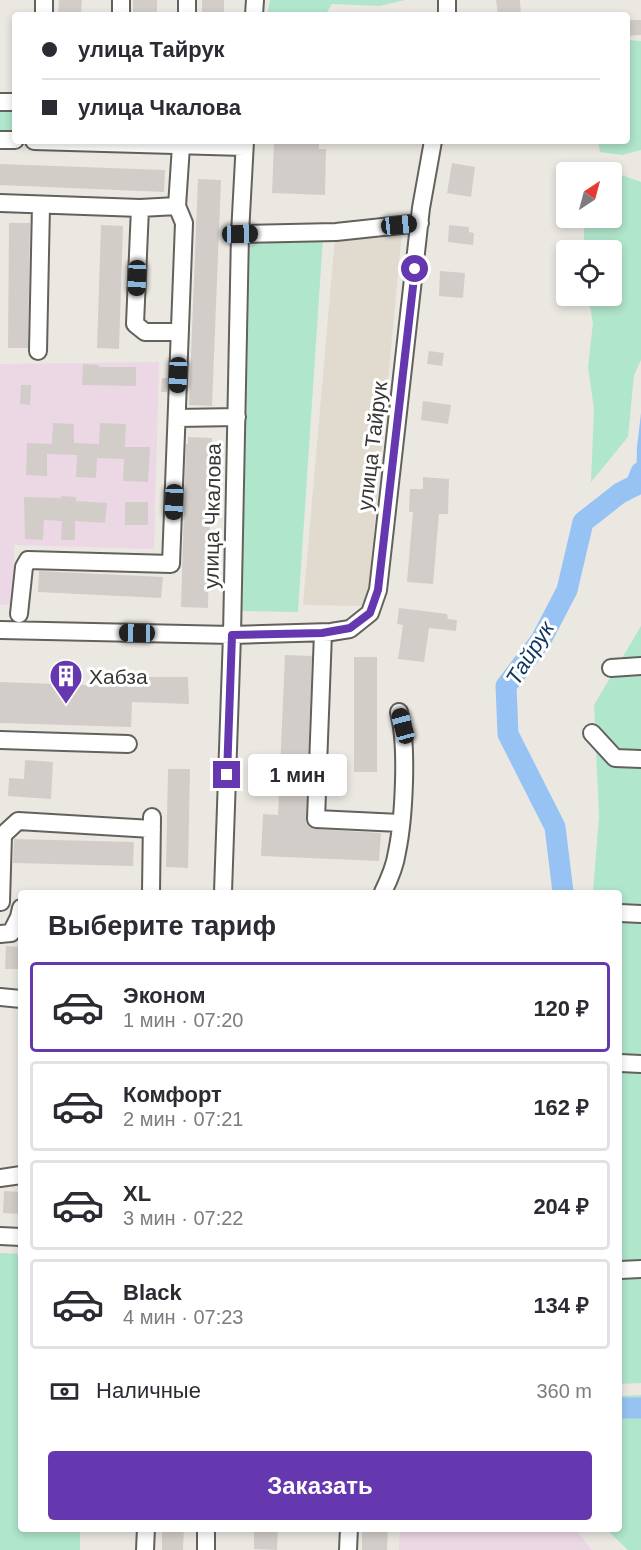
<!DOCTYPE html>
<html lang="ru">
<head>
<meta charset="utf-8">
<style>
  body { margin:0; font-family:Arial,sans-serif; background:#f2f2f3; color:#2b2b33; height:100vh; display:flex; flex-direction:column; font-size:22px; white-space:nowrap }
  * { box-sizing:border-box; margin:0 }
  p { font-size:20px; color:#7c7c81 }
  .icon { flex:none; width:33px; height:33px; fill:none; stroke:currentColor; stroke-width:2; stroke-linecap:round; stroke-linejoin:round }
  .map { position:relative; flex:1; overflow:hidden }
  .details { position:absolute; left:18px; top:890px; width:604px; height:642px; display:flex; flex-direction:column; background:#fff; border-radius:6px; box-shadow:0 3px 9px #0003 }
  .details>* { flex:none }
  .banner { position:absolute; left:12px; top:12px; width:618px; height:132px; border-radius:6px; box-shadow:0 3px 9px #0003; display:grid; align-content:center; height:132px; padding:0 30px; background:#fff }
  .needle { width:39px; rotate:36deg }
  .fabs { position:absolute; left:556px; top:162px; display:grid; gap:12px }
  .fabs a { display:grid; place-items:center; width:66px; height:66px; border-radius:6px; background:#fff; box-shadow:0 3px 9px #0003; font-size:30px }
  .end { position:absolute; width:27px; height:27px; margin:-14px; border:8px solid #6538b0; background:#fff; box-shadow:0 0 0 3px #fff }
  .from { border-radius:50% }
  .bubble { position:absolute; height:42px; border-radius:6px; background:#fff; box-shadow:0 3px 9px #0003; font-size:20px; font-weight:600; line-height:42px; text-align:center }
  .car { position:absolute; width:18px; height:36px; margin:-18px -9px; border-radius:8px; box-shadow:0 0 4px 2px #0007; background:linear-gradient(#222 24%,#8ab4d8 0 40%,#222 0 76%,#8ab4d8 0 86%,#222 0) }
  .banner b { display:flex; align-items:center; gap:21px; height:57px; font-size:22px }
  .banner b+b { border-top:2px solid #e1e1e2 }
  .banner i { width:15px; height:15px; background:#2b2b33 }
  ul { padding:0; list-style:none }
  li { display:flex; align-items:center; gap:18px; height:90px; margin:0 12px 9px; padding:0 18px; border:3px solid #e1e1e2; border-radius:6px }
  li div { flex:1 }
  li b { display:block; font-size:22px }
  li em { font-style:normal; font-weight:600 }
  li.active { border-color:#6538b0 }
  li>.icon { width:54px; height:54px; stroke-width:1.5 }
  h2 { padding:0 30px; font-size:27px; line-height:72px }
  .pay { display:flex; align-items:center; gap:15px; height:66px; padding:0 30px; font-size:22px }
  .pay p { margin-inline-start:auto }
  .button { display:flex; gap:12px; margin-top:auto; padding:12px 30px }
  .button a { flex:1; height:69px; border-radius:6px; background:#6538b0; color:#fff; font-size:24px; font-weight:600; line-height:69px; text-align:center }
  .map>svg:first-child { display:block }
  .built { fill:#e1dbcf }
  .education { fill:#ecd7e5 }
  .green { fill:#b0e6cb }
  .water { fill:#97c3f4 }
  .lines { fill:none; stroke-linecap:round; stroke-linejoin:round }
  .river { stroke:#97c3f4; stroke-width:21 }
  .building { fill:#d3cdc9 }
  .minor-casing { stroke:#63615c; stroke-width:20 }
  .minor { stroke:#fff; stroke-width:16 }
  .route { stroke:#6538b0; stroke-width:8 }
  .labels { text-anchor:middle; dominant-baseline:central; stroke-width:6; stroke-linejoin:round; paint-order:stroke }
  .street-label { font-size:21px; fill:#383735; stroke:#fff }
  .poi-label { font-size:21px; fill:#383735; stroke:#fff; text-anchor:start }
  .water-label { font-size:22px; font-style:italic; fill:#0e365d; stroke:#fff }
</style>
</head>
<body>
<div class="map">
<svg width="641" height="1550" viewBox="0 0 641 1550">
  <rect width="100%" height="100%" fill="#ebe8e2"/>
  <!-- built -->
  <path class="built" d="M402,231L368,595L362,606L303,605L335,237Z"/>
  <!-- education -->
  <path class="education" d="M159,362L154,549L14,545L13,605H0V545H2L0,544V364Z
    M400,1528L575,1529L592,1550H399Z"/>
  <!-- green -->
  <path class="green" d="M270,0H405L380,6L332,4L325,15H267Z
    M627,40L641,41V150L622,155L600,152L598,141H627Z
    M0,107H15V136L0,135Z
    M602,168L641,182V360L634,375L628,437L591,482L594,409L588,367L593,323L588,296H612V250H584V229L588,218H612V172H601Z
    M323,238L298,612L242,611L250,245Z
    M641,626V1383L620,1384V892H593L599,816L594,705Z
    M0,1253L21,1254V1528L80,1529V1550H0Z
    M641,1395V1550H628L606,1529L620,1528V1396Z"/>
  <!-- water -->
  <path class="water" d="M641,413V480L636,485L637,447Z"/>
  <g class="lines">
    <!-- river -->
    <path class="river" d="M563,892L555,827L508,734L506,686L541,640L567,590L583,522L620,493L636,485L641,472
      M620,1408H641"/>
  </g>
  <!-- building -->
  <path class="building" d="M59,0H82L81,15H58Z
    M133,0H157V15H133Z
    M202,0H224V15H202Z
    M496,0H520L521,15H498Z
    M627,20H641V35L627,36Z
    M274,141H319V149H326L325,195L272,193Z
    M452,163L475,167L471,197L447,193Z
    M0,164L165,170L164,192L0,185Z
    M198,179L221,180L212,406L189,405Z
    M9,223H30L28,348H8Z
    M101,225L123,226L119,349L97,348Z
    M449,225L469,227V232L474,233L473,245L448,242Z
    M440,271L465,273L463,298L439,296Z
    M429,351L444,353L442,366L427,364Z
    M83,364L99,365L98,367H136V386L82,385Z
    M162,378H168L167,392H161Z
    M21,385H31L30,405L20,404Z
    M423,401L451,405L448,424L421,420Z
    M53,423L74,424V443L99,444L100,423L126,424L125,447H150L148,482L123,481L124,459L97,458L96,478L76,477L77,455L47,454V476L26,475L27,443L52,444Z
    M188,437L212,438L208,608L181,607L186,444H188Z
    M423,477L449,479L448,514H439L433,584L407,582L413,512H409L410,489H423Z
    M61,496L76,497V501L107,503L105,523L75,521V540H61L62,521L44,520L43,540L25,539L24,497L61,498Z
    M125,502H148V525H125Z
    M39,571L163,577L161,598L38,592Z
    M399,608L447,614L448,619L457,620L456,631L429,628L424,662L398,659L403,625L397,624Z
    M285,655L312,656L306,823L310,827L315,829L381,833L379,861L261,856L263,814L278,815Z
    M354,657H377V772H354Z
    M141,677H188L189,704L132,702L131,727L0,723V682L141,687Z
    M25,760L53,762L51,799L8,796L9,778L24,779Z
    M168,769H190L188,868L166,867Z
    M14,839L134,842L133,866L13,863Z
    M6,946L21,947V969H5Z
    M4,1191L21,1192V1214L3,1213Z
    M162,1528H184L183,1550H162Z
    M254,1528H278L277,1550L254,1549Z
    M362,1528H388L387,1550H362Z"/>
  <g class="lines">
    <!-- minor casing -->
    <g class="minor-casing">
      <path id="minor" d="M447,0V15
        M44,15V0
        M121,15V0
        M187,15V0
        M254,15L255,0
        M0,102H15
        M0,140H15
        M34,141L244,147
        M0,203L140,208L177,206
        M140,208L135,324L145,332H180
        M240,234L336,232L420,223
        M38,351L41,205
        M177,418L237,417
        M19,614L24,567L28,560L171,564L184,223L177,206L181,146
        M0,630L232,635L331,632L350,629L370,613L378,590L421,208L433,141
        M323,633L316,819L400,823
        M611,668L641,666
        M592,733L615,758L641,759
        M0,740L128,744
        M151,892L152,817
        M223,892L232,635L240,234L245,141
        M383,892C389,880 395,866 397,852C404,818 408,745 399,712
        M1,902L3,835L18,821L152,829
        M620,913L641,914
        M0,934L11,933L19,917L21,908
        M0,997L21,999
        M620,1063L641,1064
        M0,1178L21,1175
        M0,1236L21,1237
        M620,1270L641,1269
        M145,1550L146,1528
        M206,1550V1528
        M348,1550L349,1528"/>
    </g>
    <!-- minor -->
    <use href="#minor" class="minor"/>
  </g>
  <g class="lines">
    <!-- route -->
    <path class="route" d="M227,775L232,635L322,633L350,628L370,613L378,590L415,269"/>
  </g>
  <!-- icons -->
  <defs>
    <g id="building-pin" transform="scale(1.725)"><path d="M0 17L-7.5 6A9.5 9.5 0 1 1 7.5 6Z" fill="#6538b0" stroke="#fff"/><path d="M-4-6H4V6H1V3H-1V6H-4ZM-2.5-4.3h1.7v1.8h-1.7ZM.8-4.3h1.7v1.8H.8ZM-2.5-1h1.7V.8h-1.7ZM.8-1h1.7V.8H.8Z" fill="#fff"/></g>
  </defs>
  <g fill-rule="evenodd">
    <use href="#building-pin" x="66" y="676"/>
  </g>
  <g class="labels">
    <!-- street labels -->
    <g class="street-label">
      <text transform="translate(372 446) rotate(-83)">улица Тайрук</text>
      <text transform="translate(212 516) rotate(-89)">улица Чкалова</text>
    </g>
    <!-- poi labels -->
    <g class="poi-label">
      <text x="89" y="676">Хабза</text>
    </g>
    <!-- water labels -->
    <g class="water-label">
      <text transform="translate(530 653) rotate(-58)">Тайрук</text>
    </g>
  </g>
</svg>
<div class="fabs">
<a><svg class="needle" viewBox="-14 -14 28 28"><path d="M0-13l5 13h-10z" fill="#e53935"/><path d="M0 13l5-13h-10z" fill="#7c7c81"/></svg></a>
<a><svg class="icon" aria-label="locate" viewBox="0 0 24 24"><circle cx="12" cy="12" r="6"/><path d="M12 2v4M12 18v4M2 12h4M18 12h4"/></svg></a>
</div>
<i class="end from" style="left:415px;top:269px"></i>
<i class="end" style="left:227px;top:775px"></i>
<div class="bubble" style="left:248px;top:754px;width:99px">1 мин</div>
<i class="car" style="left:399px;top:225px;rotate:84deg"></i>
<i class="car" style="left:240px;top:234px;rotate:89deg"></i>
<i class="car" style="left:137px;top:278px;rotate:182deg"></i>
<i class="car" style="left:178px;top:375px;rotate:182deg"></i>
<i class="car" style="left:174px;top:502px;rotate:182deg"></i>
<i class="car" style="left:137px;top:633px;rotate:271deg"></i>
<i class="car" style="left:403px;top:726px;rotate:345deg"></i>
<div class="banner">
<b><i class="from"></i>улица Тайрук</b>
<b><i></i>улица Чкалова</b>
</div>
<section class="details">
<h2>Выберите тариф</h2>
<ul>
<li class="active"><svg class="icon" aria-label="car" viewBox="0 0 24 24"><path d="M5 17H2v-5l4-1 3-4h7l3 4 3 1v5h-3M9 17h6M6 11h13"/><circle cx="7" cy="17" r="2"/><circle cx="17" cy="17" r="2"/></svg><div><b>Эконом</b><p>1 мин · 07:20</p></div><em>120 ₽</em></li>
<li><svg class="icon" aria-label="car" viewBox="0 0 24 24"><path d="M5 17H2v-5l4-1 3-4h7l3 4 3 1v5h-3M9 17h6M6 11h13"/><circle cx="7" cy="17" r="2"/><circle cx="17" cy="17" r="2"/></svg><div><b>Комфорт</b><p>2 мин · 07:21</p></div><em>162 ₽</em></li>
<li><svg class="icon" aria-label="car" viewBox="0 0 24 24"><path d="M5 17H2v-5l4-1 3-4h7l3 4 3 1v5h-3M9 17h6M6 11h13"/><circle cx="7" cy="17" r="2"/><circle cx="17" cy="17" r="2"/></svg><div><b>XL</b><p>3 мин · 07:22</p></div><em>204 ₽</em></li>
<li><svg class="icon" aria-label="car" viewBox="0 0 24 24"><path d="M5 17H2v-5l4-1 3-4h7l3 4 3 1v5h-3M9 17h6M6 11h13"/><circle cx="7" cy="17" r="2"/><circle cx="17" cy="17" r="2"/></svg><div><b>Black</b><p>4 мин · 07:23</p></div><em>134 ₽</em></li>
</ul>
<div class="pay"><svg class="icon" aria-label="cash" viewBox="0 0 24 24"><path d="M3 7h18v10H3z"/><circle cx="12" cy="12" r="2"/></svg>Наличные<p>360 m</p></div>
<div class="button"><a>Заказать</a></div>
</section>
</div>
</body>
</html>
